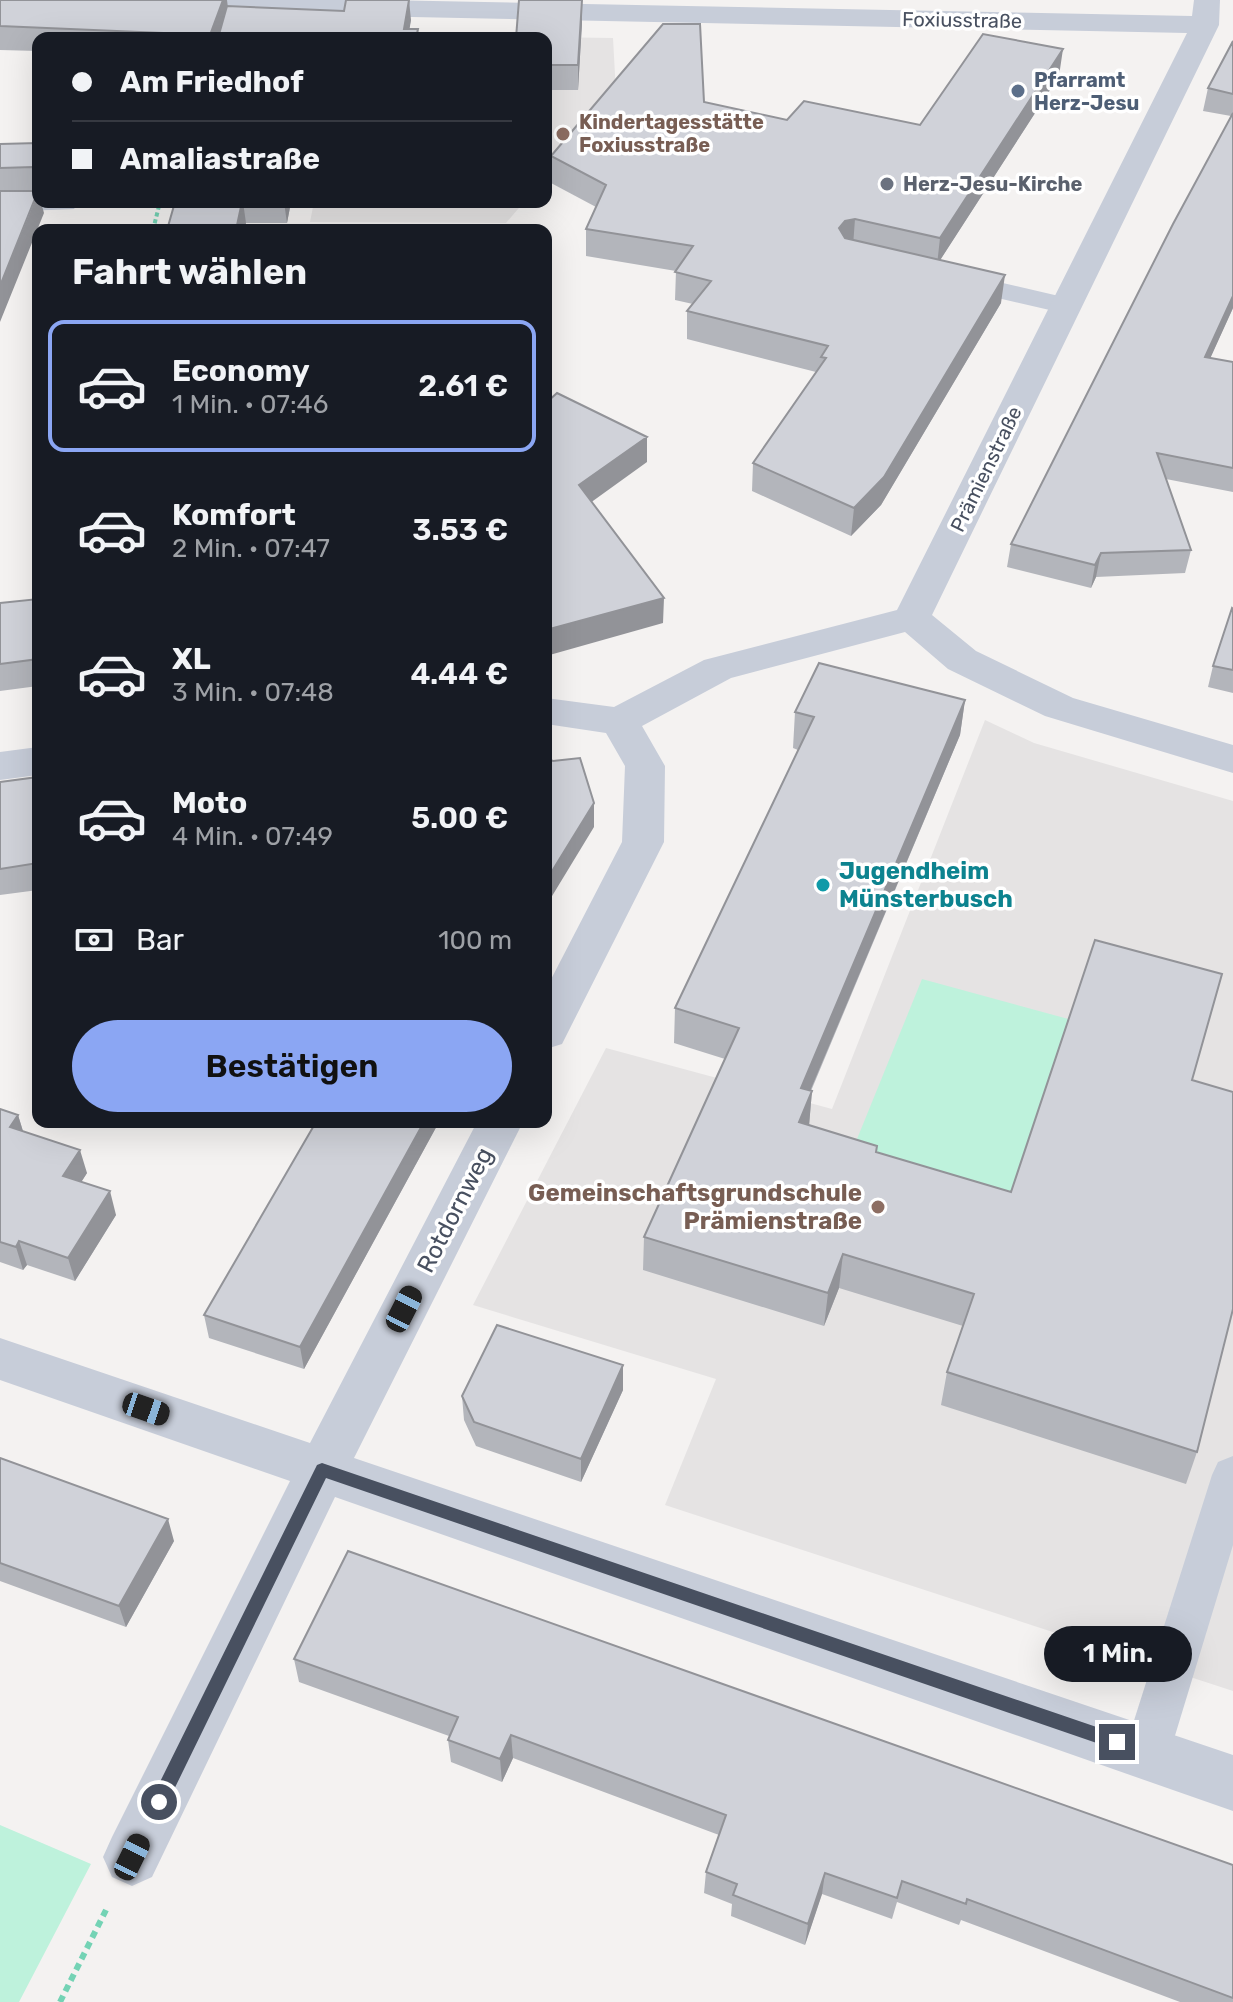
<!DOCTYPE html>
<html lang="de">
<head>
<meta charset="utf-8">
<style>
  body { margin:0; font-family:Rubik,sans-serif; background:#20242c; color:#f1f3f6; height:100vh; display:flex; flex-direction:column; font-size:30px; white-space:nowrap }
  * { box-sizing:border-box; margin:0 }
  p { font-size:26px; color:#9ea1a6 }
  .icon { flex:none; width:44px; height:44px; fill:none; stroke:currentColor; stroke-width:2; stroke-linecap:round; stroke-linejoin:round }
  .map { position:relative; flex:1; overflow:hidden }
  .sheet { position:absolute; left:32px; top:224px; width:520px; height:904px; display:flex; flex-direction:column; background:#171b24; border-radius:16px; box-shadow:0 8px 32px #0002 }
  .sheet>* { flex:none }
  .hud { position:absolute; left:32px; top:32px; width:520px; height:176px; border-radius:16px; box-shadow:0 8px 32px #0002; display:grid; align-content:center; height:176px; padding:0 40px; background:#171b24 }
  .end { position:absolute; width:36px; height:36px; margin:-18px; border:10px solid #485060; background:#fff; box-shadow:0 0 0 4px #fff }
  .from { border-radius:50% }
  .bubble { position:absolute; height:56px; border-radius:28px; background:#171b24; box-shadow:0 8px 32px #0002; font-size:26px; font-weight:600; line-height:56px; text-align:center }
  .car { position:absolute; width:24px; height:48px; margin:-24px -12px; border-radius:10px; box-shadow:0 0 6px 2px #0007; background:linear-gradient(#222 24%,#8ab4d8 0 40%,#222 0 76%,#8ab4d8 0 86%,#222 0) }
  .hud b { display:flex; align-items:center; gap:28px; height:76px; font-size:30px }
  .hud b+b { border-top:2px solid #363941 }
  .hud i { width:20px; height:20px; background:#f1f3f6 }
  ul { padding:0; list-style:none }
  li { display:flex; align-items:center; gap:24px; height:132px; margin:0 16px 12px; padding:0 24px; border:4px solid transparent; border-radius:16px }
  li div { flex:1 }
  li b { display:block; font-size:30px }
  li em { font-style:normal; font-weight:600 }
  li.on { border-color:#8ba6f3 }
  li>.icon { width:72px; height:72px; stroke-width:1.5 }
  h2 { padding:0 40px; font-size:36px; line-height:96px }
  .pay { display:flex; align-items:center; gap:20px; height:88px; padding:0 40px; font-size:30px }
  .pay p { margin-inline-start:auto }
  .action { display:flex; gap:16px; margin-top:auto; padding:16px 40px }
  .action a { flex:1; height:92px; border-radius:48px; background:#8ba6f3; color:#111; font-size:32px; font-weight:600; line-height:92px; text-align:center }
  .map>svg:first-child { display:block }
  .education { fill:#e5e3e3 }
  .green { fill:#bef2dc }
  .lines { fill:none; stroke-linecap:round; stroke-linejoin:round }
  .path-far1 { stroke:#74d3b5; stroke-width:4; stroke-dasharray:4 3; stroke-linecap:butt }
  .path { stroke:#74d3b5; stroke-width:6; stroke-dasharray:7 5; stroke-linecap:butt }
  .service { fill:#c7cdd9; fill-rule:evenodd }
  .minor { fill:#c7cdd9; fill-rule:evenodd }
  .wall { fill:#b3b5bb }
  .shaded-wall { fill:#929398 }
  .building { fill:#d0d2d9; stroke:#929398; stroke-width:2 }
  .route { fill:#485060 }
  .service-dot { fill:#5c6f8a; stroke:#fff; stroke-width:3 }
  .education-dot { fill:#8d6e63; stroke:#fff; stroke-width:3 }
  .worship-dot { fill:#6b7280; stroke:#fff; stroke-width:3 }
  .culture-dot { fill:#0f9aa8; stroke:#fff; stroke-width:3 }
  .labels { text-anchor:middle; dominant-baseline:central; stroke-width:7; stroke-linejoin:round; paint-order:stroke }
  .far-street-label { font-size:20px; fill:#485060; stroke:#fff }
  .far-service-label { font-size:20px; font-weight:bold; fill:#4e5e75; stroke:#fff; text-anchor:start }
  .far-education-label { font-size:20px; font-weight:bold; fill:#785e54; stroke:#fff; text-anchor:start }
  .far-worship-label { font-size:20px; font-weight:bold; fill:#5b616d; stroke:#fff; text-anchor:start }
  .culture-label { font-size:24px; font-weight:bold; fill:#0d838f; stroke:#fff; text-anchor:start }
  .education-label { font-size:24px; font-weight:bold; fill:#785e54; stroke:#fff; text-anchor:end }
  .street-label { font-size:24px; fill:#485060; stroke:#fff }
</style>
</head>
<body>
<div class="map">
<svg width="1233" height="2002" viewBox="0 0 1233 2002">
  <rect width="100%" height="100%" fill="#f4f2f1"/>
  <!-- education -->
  <path class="education" d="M346,34L613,38L616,93L546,176V38H345Z
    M314,202H524L506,223L310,222Z
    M985,720L1034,743L1233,801V1691L665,1505L716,1379L473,1305L606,1048L832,1109Z"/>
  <!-- green -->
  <path class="green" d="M922,979L1072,1020L1003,1226L844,1171Z
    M0,1825L91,1864L19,2002H0Z"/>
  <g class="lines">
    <!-- path-far1 -->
    <path class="path-far1" d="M153,230L160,202"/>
    <!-- path -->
    <path class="path" d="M60,2002L106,1910"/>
    <!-- service -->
    <path class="service" d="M955,272L1076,300L1080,306L1076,312L1067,314L946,286L942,280L946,274Z
      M1233,1456V1545L1170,1752L1163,1768L1147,1774L1131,1768L1124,1752L1212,1475L1218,1462Z"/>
    <!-- minor -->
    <path class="minor" d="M155,0H382L1192,16L1194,0H1220L1219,25L932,615L976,651L1073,698L1233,745V773L1045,716L948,669L905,632L731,678L642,726L665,766L664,842L562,1044L546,1049V989L622,842L625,766L606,733L546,724V698L614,707L704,660L897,610L1187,33L166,12L156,10L152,4Z
      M38,193V202H79L74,209L0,212V194Z
      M38,747V775L0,780V752Z
      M477,1122H523L354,1458L1233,1755V1811L335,1497L152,1877L132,1886L112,1877L103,1857L112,1837L290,1481L0,1380V1338L310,1443Z"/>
  </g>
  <!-- wall -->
  <path class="wall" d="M0,0H227V6L411,20L409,29H418L419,38H38V51L0,50Z
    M519,0H583L582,1V23L578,90H546V38Z
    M1233,41V308L1210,358L1233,362V492L1166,479L1191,550L1185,573L1096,577L1091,588L1007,567L1011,544L1231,116L1203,111L1208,88Z
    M1059,76L940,260L1001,303L881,505L851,536L752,491L753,463L816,372L687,339V311L693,304L675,300L676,271L586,256V229L596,207L551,183V156L704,102L787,120L920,125Z
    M38,143V190L0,191V144Z
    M175,202H291L287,223H246Z
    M38,599V686L0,691V603Z
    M1233,609V693L1208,687L1213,666Z
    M965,700L960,735L811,1091H812L809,1125L876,1153L1011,1192L1192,1080L1197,1452L1186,1484L941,1405L947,1372L963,1326L839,1288L824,1326L643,1270L644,1237L725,1059L674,1043L675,1008L798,750L793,748L795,712Z
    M38,777V890L0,895V782Z
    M0,1109L18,1115L23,1131L87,1173L81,1182L116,1215L75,1281L27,1265L23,1270L0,1262Z
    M316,1122H439L304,1369L209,1338L204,1315Z
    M623,1365V1390L581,1482L476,1446L464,1420L462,1396Z
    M0,1458L174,1541L126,1627L0,1581Z
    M294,1659L1233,1865V2002H1180L961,1920L959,1925L897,1902L892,1919L822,1894L805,1945L731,1916L732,1904L704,1893L706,1872L719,1835L513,1758L502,1782L451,1762L448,1740L449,1736L299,1682Z"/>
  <!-- shaded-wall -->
  <path class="shaded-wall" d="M223,0H227L229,16L221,38H211L210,35Z
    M409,0L411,20L408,38L404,29Z
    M582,0V23L578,90V65Z
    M1063,49L1059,76L937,265L940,238Z
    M38,193V202H41L44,213L0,322V286Z
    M242,202H243L246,223L245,230H236Z
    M284,202H291L287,223Z
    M855,219L853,246L842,248L839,228L845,221Z
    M1005,275L1001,303L881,505L851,536L854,508Z
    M1233,296V308L1200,381L1205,357Z
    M647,437V462L579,511V485Z
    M1101,553L1096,577L1091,588L1095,565Z
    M664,598L663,623L546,656V630Z
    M965,700L960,735L797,1122L801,1088Z
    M594,803V827L546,906V881Z
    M812,1091L809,1126L799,1122Z
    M18,1115L25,1138L10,1127Z
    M424,1122H439L304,1369L300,1347Z
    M80,1150L87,1173L70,1200L63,1176Z
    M110,1191L116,1215L75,1281L68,1258Z
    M19,1241L27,1265L23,1270L16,1247Z
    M843,1254L839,1288L824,1326L828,1293Z
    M623,1365V1390L581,1482V1459Z
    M168,1519L174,1541L126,1627L119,1606Z
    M511,1735L513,1758L502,1782L500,1759Z
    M825,1873L822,1894L805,1945L808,1924Z"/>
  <!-- building -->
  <path class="building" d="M0,0H223L210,35L0,26Z
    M346,0H409L404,29H418L416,38H218L227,6L344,11Z
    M519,0H582L578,65H546V38H516Z
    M663,24H700L704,102L787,120L804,101L920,125L983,34L1063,49L940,238L855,219L845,221L839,228L845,238L1005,275L884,477L854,508L753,463L826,358L821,357L828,346L687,311L711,281L675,272L693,246L586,229L606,185L551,156Z
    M1233,41V94L1208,88Z
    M1233,113V296L1205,357L1233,362V468L1157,453L1191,550L1101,553L1095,565L1011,544L1173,224Z
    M38,143V176H36L33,167L0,168V144Z
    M0,191H38L0,286Z
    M175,202H242L236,230H167Z
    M557,393L647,437L579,485L664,598L546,630V403Z
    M38,599V659L0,664V603Z
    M1232,608L1233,609V670L1213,666Z
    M819,663L965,700L801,1088L812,1091L799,1122L877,1146L876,1152L1011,1192L1095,940L1222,974L1192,1080L1233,1092V1309L1197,1452L947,1372L974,1294L843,1254L828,1293L644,1237L739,1028L675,1008L814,717L795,712Z
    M546,757L553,761L580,758L594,803L546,881Z
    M38,777V863L0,869V782Z
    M0,1109L18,1115L10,1127L80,1150L63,1176L110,1191L68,1258L19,1241L16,1247L0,1242Z
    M316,1122H424L300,1347L204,1315Z
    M497,1325L623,1365L581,1459L474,1422L462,1396Z
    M0,1458L168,1519L119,1606L0,1563Z
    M348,1551L1233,1865V1998L967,1899L966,1904L902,1881L897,1898L825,1873L808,1924L733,1895L737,1884L706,1872L726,1815L511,1735L500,1759L448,1740L458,1717L294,1659Z"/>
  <!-- route -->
  <path class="route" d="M322,1463L1117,1734L1125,1742L1117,1750L326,1478L165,1808L159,1810L153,1808L151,1802L153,1796L317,1465Z"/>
  <!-- markers -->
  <circle class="service-dot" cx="1018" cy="91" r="8"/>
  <g class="education-dot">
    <circle cx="563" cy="134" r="8"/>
    <circle cx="878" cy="1207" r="8"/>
  </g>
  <circle class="worship-dot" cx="887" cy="184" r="8"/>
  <circle class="culture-dot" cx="823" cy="885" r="8"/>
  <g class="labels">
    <!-- far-street labels -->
    <g class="far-street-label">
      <text transform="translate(962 20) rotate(1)">Foxiusstraße</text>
      <text transform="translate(986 469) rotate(-64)">Prämienstraße</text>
    </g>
    <!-- far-service labels -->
    <g class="far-service-label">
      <text x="1034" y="80">Pfarramt<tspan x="1034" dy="23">Herz-Jesu</tspan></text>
    </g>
    <!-- far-education labels -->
    <g class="far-education-label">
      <text x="579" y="122">Kindertagesstätte<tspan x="579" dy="23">Foxiusstraße</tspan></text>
    </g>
    <!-- far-worship labels -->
    <g class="far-worship-label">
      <text x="903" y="184">Herz-Jesu-Kirche</text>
    </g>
    <!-- culture labels -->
    <g class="culture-label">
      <text x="839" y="871">Jugendheim<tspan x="839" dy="28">Münsterbusch</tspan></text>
    </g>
    <!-- education labels -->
    <g class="education-label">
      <text x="862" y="1193">Gemeinschaftsgrundschule<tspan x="862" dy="28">Prämienstraße</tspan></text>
    </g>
    <!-- street labels -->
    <g class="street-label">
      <text transform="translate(455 1210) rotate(-63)">Rotdornweg</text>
    </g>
  </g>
</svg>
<i class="end from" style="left:159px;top:1802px"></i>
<i class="end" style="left:1117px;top:1742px"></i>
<div class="bubble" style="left:1044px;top:1626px;width:148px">1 Min.</div>
<i class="car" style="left:404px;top:1309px;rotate:27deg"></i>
<i class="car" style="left:146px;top:1409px;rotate:109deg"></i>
<i class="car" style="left:132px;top:1857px;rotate:26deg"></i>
<div class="hud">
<b><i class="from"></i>Am Friedhof</b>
<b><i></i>Amaliastraße</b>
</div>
<section class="sheet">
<h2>Fahrt wählen</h2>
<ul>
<li class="on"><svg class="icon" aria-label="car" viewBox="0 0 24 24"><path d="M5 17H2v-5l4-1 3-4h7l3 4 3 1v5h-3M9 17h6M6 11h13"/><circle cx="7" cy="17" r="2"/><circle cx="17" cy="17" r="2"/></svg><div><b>Economy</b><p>1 Min. · 07:46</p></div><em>2.61 €</em></li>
<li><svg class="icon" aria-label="car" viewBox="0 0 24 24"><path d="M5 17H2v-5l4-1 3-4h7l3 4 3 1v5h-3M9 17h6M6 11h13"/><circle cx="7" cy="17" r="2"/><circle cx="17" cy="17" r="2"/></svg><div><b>Komfort</b><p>2 Min. · 07:47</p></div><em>3.53 €</em></li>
<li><svg class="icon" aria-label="car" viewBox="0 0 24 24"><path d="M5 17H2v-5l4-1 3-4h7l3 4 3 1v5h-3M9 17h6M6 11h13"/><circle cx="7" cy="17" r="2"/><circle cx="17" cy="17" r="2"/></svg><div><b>XL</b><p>3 Min. · 07:48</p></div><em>4.44 €</em></li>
<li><svg class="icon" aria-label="car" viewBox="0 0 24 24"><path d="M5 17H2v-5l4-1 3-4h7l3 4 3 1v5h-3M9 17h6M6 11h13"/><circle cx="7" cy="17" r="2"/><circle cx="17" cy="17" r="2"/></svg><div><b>Moto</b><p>4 Min. · 07:49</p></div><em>5.00 €</em></li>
</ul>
<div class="pay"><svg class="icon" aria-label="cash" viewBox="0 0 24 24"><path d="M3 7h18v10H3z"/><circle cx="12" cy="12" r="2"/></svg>Bar<p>100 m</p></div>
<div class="action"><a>Bestätigen</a></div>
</section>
</div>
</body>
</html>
